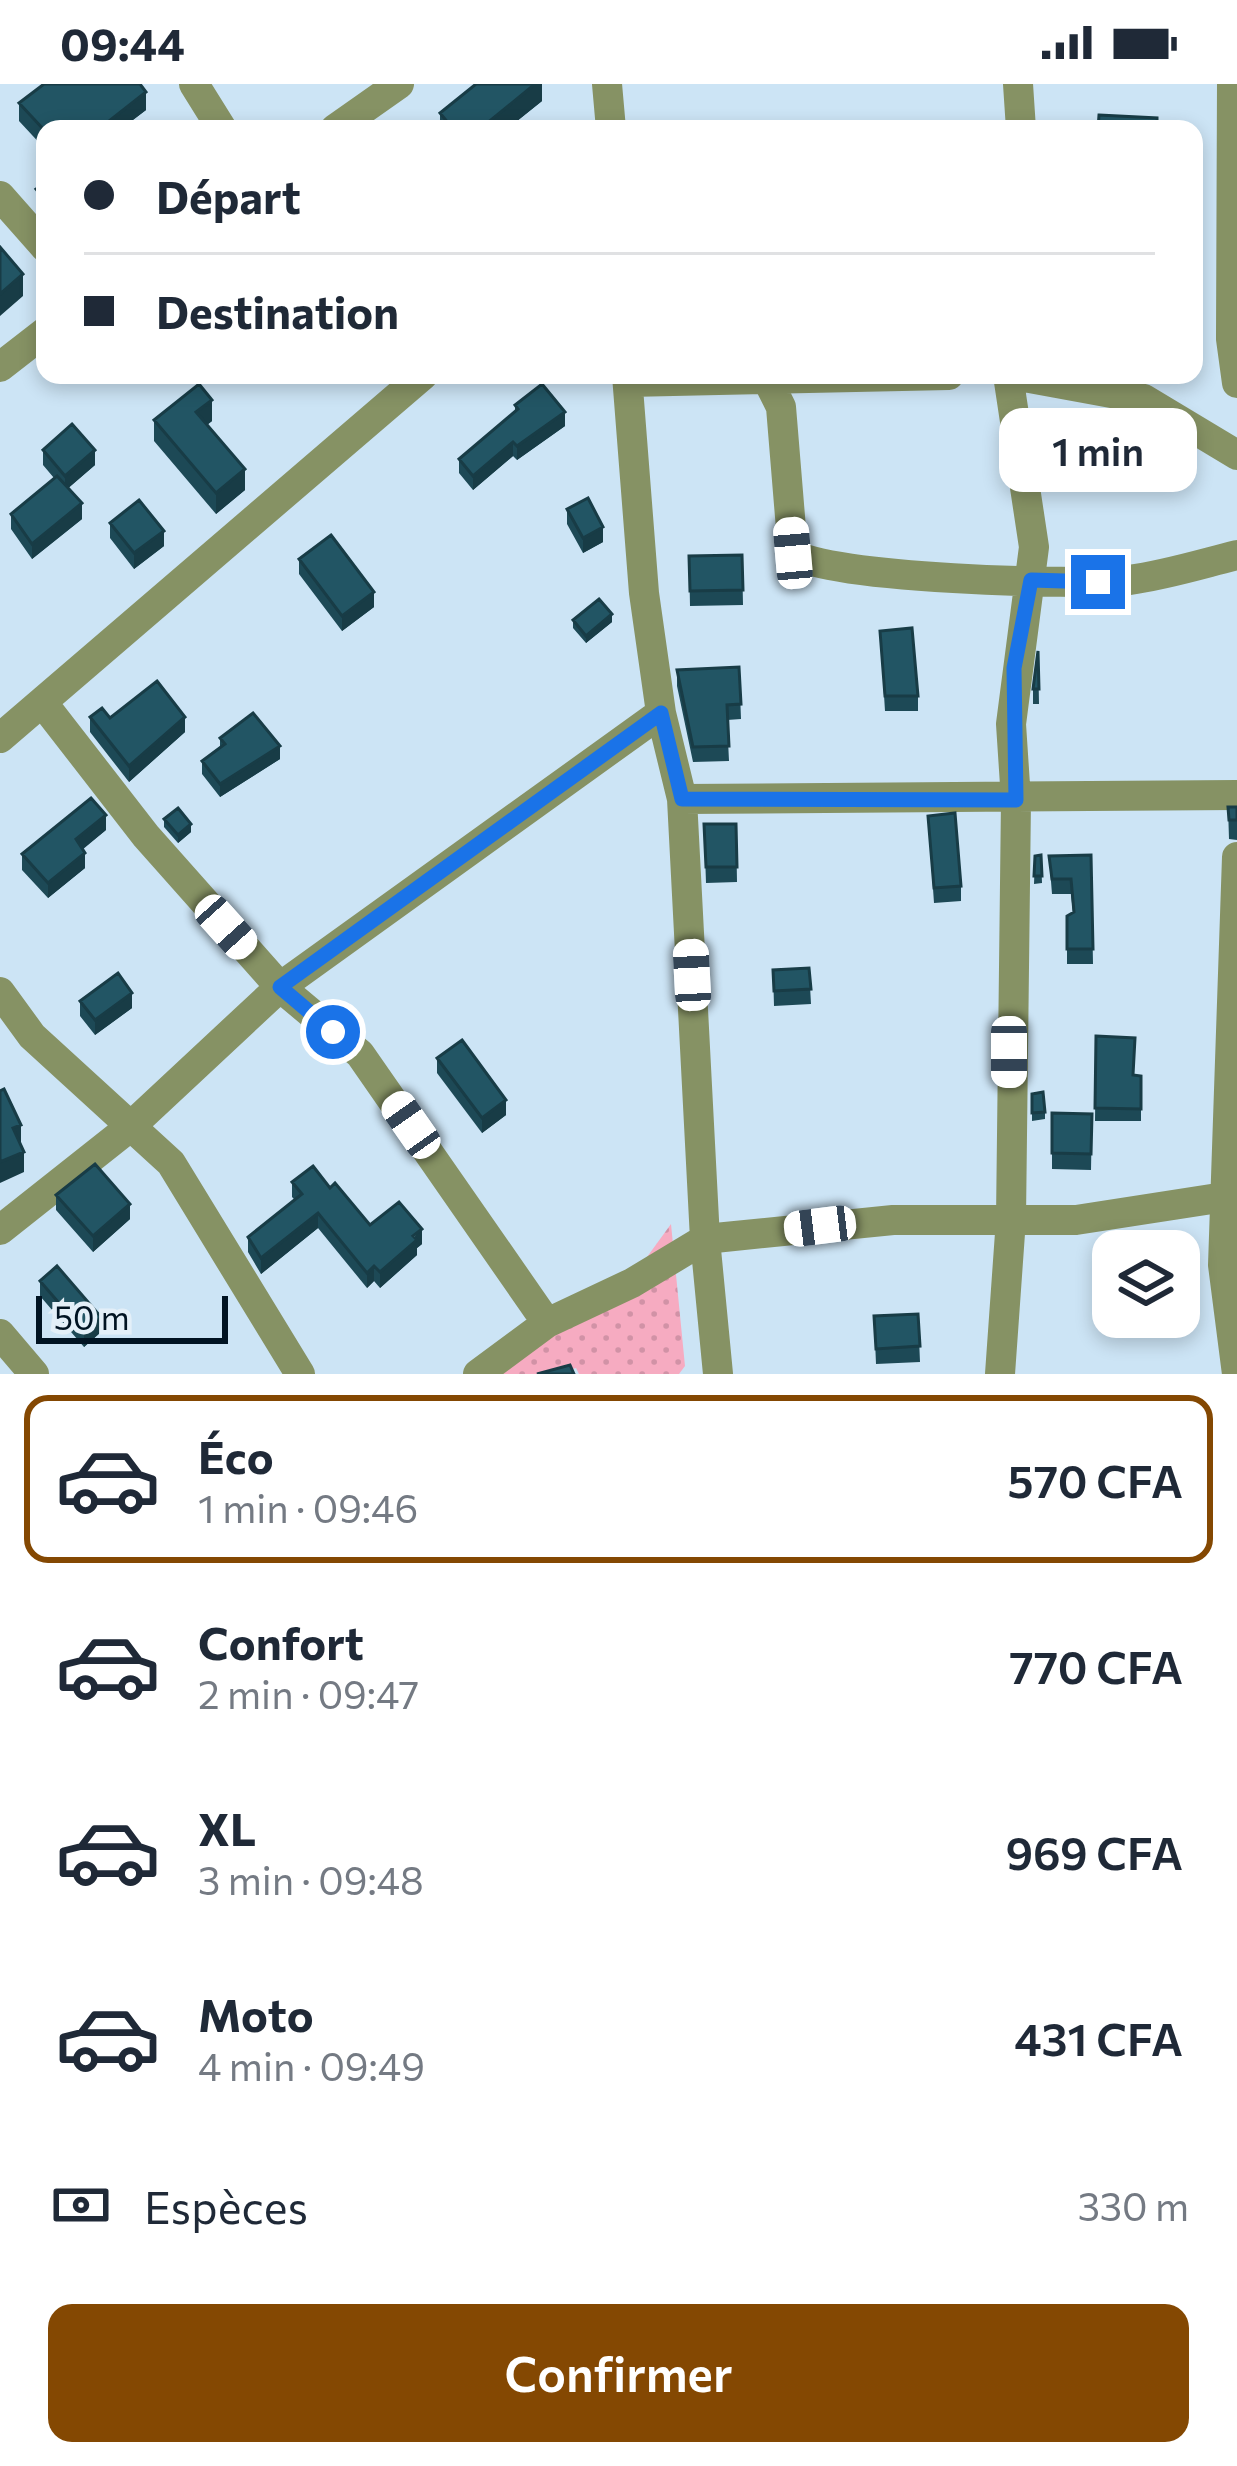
<!DOCTYPE html>
<html lang="fr">
<head>
<meta charset="utf-8">
<style>
  body { margin:0; font-family:Commissioner,sans-serif; background:#f2f2f3; color:#1f2937; height:100vh; display:flex; flex-direction:column; font-size:45px; white-space:nowrap }
  * { box-sizing:border-box; margin:0 }
  p { font-size:39px; color:#747a83 }
  .icon { flex:none; width:66px; height:66px; fill:none; stroke:currentColor; stroke-width:2; stroke-linecap:round; stroke-linejoin:round }
  .map { position:relative; height:1290px; overflow:hidden }
  .details { display:flex; flex-direction:column; background:#fff; flex:1 }
  .details>* { flex:none }
  .guide { position:absolute; left:36px; top:36px; width:1167px; height:264px; border-radius:24px; box-shadow:0 6px 18px #0003; display:grid; align-content:center; height:264px; padding:0 48px; background:#fff }
  .tools { position:absolute; left:1092px; top:1146px; display:grid; gap:24px }
  .tools a { display:grid; place-items:center; width:108px; height:108px; border-radius:24px; background:#fff; box-shadow:0 6px 18px #0003; font-size:60px }
  .scale { position:absolute; left:36px; bottom:30px; width:192px; box-sizing:border-box; padding-left:12px; border:6px solid #001322; border-top:0; font-size:33px; line-height:42px; white-space:nowrap; color:#001322; -webkit-text-stroke:9px #e3eff8; paint-order:stroke }
  .end { position:absolute; width:54px; height:54px; margin:-27px; border:15px solid #1a73e8; background:#fff; box-shadow:0 0 0 6px #fff }
  .from { border-radius:50% }
  .bubble { position:absolute; height:84px; border-radius:24px; background:#fff; box-shadow:0 6px 18px #0003; font-size:39px; font-weight:600; line-height:84px; text-align:center }
  .car { position:absolute; width:36px; height:72px; margin:-36px -18px; border-radius:15px; box-shadow:0 0 9px 3px #0007; background:linear-gradient(#fff 24%,#345 0 40%,#fff 0 76%,#345 0 86%,#fff 0) }
  .guide b { display:flex; align-items:center; gap:42px; height:114px; font-size:45px }
  .guide b+b { border-top:3px solid #e0e1e3 }
  .guide i { width:30px; height:30px; background:#1f2937 }
  ul { padding:21px 0 0; list-style:none }
  li { display:flex; align-items:center; gap:36px; height:168px; margin:0 24px 18px; padding:0 24px; border:6px solid transparent; border-radius:24px }
  li div { flex:1 }
  li b { display:block; font-size:45px }
  li em { font-style:normal; font-weight:600 }
  li.on { border-color:#844802 }
  li>.icon { width:108px; height:108px; stroke-width:1.5 }
  .pay { display:flex; align-items:center; gap:30px; height:132px; padding:0 48px; font-size:45px }
  .pay p { margin-inline-start:auto }
  .action { display:flex; gap:24px; margin-top:auto; padding:24px 48px }
  .action a { flex:1; height:138px; border-radius:24px; background:#844802; color:#fff; font-size:48px; font-weight:600; line-height:138px; text-align:center }
  .status { display:flex; justify-content:space-between; align-items:center; height:84px; padding:0 60px; background:#fff; direction:ltr }
  .status svg { height:33px; fill:currentColor }
  .map>svg:first-child { display:block }
  .grass { fill:url(#grass-dots) }
  .lines { fill:none; stroke-linecap:round; stroke-linejoin:round }
  .minor { stroke:#869264; stroke-width:30 }
  .wall { fill:#1d4956 }
  .shaded-wall { fill:#183c46 }
  .building { fill:#225564; stroke:#183c46; stroke-width:3 }
  .route { stroke:#1a73e8; stroke-width:15 }
</style>
</head>
<body>
<div class="status"><b>09:44</b><svg viewBox="0 0 49 12"><path d="M0 12V9h3v3zM5 12V6h3v6zM10 12V3h3v9zM15 12V0h3v12zM26 1h20v11H26zM47 4h2v5h-2z"/></svg></div>
<div class="map">
<svg width="1237" height="1290" viewBox="0 0 1237 1290">
  <defs>
    <pattern id="grass-dots" width="8" height="8" patternUnits="userSpaceOnUse" patternTransform="scale(3)"><rect width="8" height="8" fill="#f6abc1"/><path d="M2 2h.1M6 6h.1" fill="none" stroke="#d192a6" stroke-width="1.8" stroke-linecap="round"/></pattern>
  </defs>
  <rect width="100%" height="100%" fill="#cce4f5"/>
  <!-- grass -->
  <path class="grass" d="M671,1140L685,1282L679,1290H579L576,1284L554,1290H494L639,1184Z"/>
  <g class="lines">
    <!-- minor -->
    <path class="minor" d="M194,0L222,45
      M607,0L611,45
      M1018,0L1021,45
      M1232,0L1231,255L1237,299
      M335,45L399,0
      M0,112L45,163
      M0,283L45,248
      M627,291L644,509L661,629L682,715L705,1155L718,1290
      M1013,291L1144,315L1237,371
      M767,295L781,323L793,469C821,494 1081,502 1129,496C1166,491 1201,480 1237,471
      M628,298L949,291
      M42,618L146,752L280,903L360,970L547,1239
      M0,654L423,291
      M682,715L1237,711
      M1237,773L1223,1181L1237,1290
      M0,908L32,952L171,1079L300,1290
      M0,1146L130,1043L280,903L661,629
      M0,1250L34,1290
      M478,1290L547,1239L632,1199L705,1155L893,1136H1076L1237,1111
      M1000,1290L1011,1135L1016,716L1011,640L1034,463L1008,291"/>
  </g>
  <!-- wall -->
  <path class="wall" d="M542,0V17L507,45H440V29Z
    M19,19L146,26L121,45H45V65L19,37Z
    M45,99V134L36,123V105Z
    M515,321L565,342L517,376L513,372L473,406L459,389V375L515,328Z
    M154,336L212,337L207,341L245,406L216,430L154,357Z
    M43,366L95,381L68,404L82,435L32,475L11,445V430L54,394L43,381Z
    M567,425L603,458L583,469L567,440Z
    M110,439L164,462L134,485L110,454Z
    M742,471L743,521L690,522L689,472Z
    M299,475L374,523L342,547L299,490Z
    M573,536L612,538L586,559L573,544Z
    M880,547L918,612V627H885Z
    M1038,567L1039,620H1033V605Z
    M739,583L741,635L727,636L729,677L693,678L677,602V586Z
    M90,633L110,634L185,648L129,698L90,648Z
    M220,654L280,675L220,713L202,690V677L220,664Z
    M1228,723H1237V756L1229,755Z
    M928,732L961,802V817L934,819Z
    M164,735L191,748L178,759L164,743Z
    M704,740H736L737,798L706,799Z
    M106,746L82,765L85,784L48,814L22,786V770Z
    M1041,771L1042,799L1034,800L1035,772Z
    M1091,771L1093,880H1067V832L1073,829L1071,810H1052L1049,772Z
    M809,884L811,920L774,922L773,886Z
    M80,917L132,924L95,951L80,932Z
    M1096,952L1133,991L1141,992V1037H1095Z
    M437,974L506,1031L482,1049L437,989Z
    M1032,1010L1045,1028V1035L1032,1037Z
    M1052,1029L1092,1030L1091,1086L1052,1085Z
    M292,1098L330,1104L370,1141L422,1160L417,1164V1171L380,1204L374,1197L367,1204L318,1144L261,1190L248,1168V1153L295,1116L292,1113Z
    M56,1111L130,1135L93,1168L56,1126Z
    M40,1197L101,1248L84,1263L40,1212Z
    M918,1230L920,1278L876,1280L874,1232Z"/>
  <!-- shaded-wall -->
  <path class="shaded-wall" d="M535,0H542V17L507,45H480Z
    M146,8V26L121,45H98Z
    M23,190V212L0,232V210Z
    M212,316V337L196,349V328Z
    M565,328V342L517,376V362Z
    M513,358V372L473,406V392Z
    M95,366V381L65,407V392Z
    M245,385V406L216,430V409Z
    M82,419V435L32,475V460Z
    M603,443V458L583,469V454Z
    M164,447V462L134,485V469Z
    M374,508V523L342,547V532Z
    M612,530V538L586,559V552Z
    M185,633V648L129,698V682Z
    M280,662V675L220,713V700Z
    M106,731V746L76,771V755Z
    M191,740V748L178,759V751Z
    M85,769V784L48,814V799Z
    M132,909V924L95,951V936Z
    M506,1016V1031L482,1049V1034Z
    M21,1041V1062L13,1044Z
    M24,1068V1088L0,1099V1078Z
    M130,1120V1135L93,1168V1152Z
    M318,1129V1144L261,1190V1174Z
    M422,1145V1160L417,1164V1171L380,1204V1188Z
    M374,1182V1197L367,1204V1189Z
    M101,1233V1248L84,1263V1248Z"/>
  <!-- building -->
  <path class="building" d="M44,0H140L146,8L99,45H45V47L19,19Z
    M476,0H535L480,45H453L440,29Z
    M1099,31L1157,34V45H1098Z
    M45,99V116L36,105Z
    M0,163L23,190L0,210Z
    M199,300L212,316L196,328L245,385L216,409L154,336Z
    M542,300L565,328L517,362L513,358L473,392L459,375L518,325L515,321Z
    M72,340L95,366L65,392L43,366Z
    M57,392L82,419L32,460L11,430Z
    M588,414L603,443L583,454L567,425Z
    M139,416L164,447L134,469L110,439Z
    M331,451L374,508L342,532L299,475Z
    M742,471L743,506L690,507L689,472Z
    M599,515L612,530L586,552L573,536Z
    M912,544L918,612H885L880,547Z
    M1038,567L1039,605H1033Z
    M739,583L741,620L727,621L729,662L693,663L677,586Z
    M157,597L185,633L129,682L90,633L102,624L110,634Z
    M253,629L280,662L220,700L202,677L225,660L220,654Z
    M91,714L106,731L76,755L85,769L48,799L22,770Z
    M1228,723H1237V736H1229Z
    M178,724L191,740L178,751L164,735Z
    M955,729L961,802L934,804L928,732Z
    M704,740H736L737,783H706Z
    M1041,771L1042,792H1034L1035,772Z
    M1091,771L1093,865H1067V832L1074,828L1071,795H1052L1049,772Z
    M809,884L811,905L774,907L773,886Z
    M118,889L132,909L95,936L80,917Z
    M1096,952L1135,954L1133,991L1141,992V1025L1095,1024Z
    M462,956L506,1016L482,1034L437,974Z
    M4,1005L21,1041L13,1044L24,1068L0,1078V1007Z
    M1043,1008L1045,1028L1032,1029V1010Z
    M1052,1029L1092,1030L1091,1070L1052,1069Z
    M95,1080L130,1120L93,1152L56,1111Z
    M313,1082L330,1104L335,1099L370,1141L399,1118L422,1145L413,1152L417,1156L380,1188L374,1182L367,1189L318,1129L261,1174L248,1153L302,1110L292,1098Z
    M57,1182L101,1233L84,1248L40,1197Z
    M918,1230L920,1262L876,1265L874,1232Z
    M570,1281L574,1290H537Z"/>
  <g class="lines">
    <!-- route -->
    <path class="route" d="M333,948L280,903L661,629L682,715L1016,716L1014,584L1031,496L1098,498"/>
  </g>
</svg>
<div class="tools">
<a><svg class="icon" aria-label="layers" viewBox="0 0 24 24"><path d="M12 4l9 5-9 5-9-5zM3 14l9 5 9-5"/></svg></a>
</div>
<div class="scale">50 m</div>
<i class="end from" style="left:333px;top:948px"></i>
<i class="end" style="left:1098px;top:498px"></i>
<div class="bubble" style="left:999px;top:324px;width:198px">1 min</div>
<i class="car" style="left:793px;top:469px;rotate:355deg"></i>
<i class="car" style="left:226px;top:843px;rotate:138deg"></i>
<i class="car" style="left:692px;top:891px;rotate:357deg"></i>
<i class="car" style="left:1009px;top:968px;rotate:180deg"></i>
<i class="car" style="left:411px;top:1041px;rotate:325deg"></i>
<i class="car" style="left:820px;top:1142px;rotate:263deg"></i>
<div class="guide">
<b><i class="from"></i>Départ</b>
<b><i></i>Destination</b>
</div>
</div>
<section class="details">
<ul>
<li class="on"><svg class="icon" aria-label="car" viewBox="0 0 24 24"><path d="M5 17H2v-5l4-1 3-4h7l3 4 3 1v5h-3M9 17h6M6 11h13"/><circle cx="7" cy="17" r="2"/><circle cx="17" cy="17" r="2"/></svg><div><b>Éco</b><p>1 min · 09:46</p></div><em>570 CFA</em></li>
<li><svg class="icon" aria-label="car" viewBox="0 0 24 24"><path d="M5 17H2v-5l4-1 3-4h7l3 4 3 1v5h-3M9 17h6M6 11h13"/><circle cx="7" cy="17" r="2"/><circle cx="17" cy="17" r="2"/></svg><div><b>Confort</b><p>2 min · 09:47</p></div><em>770 CFA</em></li>
<li><svg class="icon" aria-label="car" viewBox="0 0 24 24"><path d="M5 17H2v-5l4-1 3-4h7l3 4 3 1v5h-3M9 17h6M6 11h13"/><circle cx="7" cy="17" r="2"/><circle cx="17" cy="17" r="2"/></svg><div><b>XL</b><p>3 min · 09:48</p></div><em>969 CFA</em></li>
<li><svg class="icon" aria-label="car" viewBox="0 0 24 24"><path d="M5 17H2v-5l4-1 3-4h7l3 4 3 1v5h-3M9 17h6M6 11h13"/><circle cx="7" cy="17" r="2"/><circle cx="17" cy="17" r="2"/></svg><div><b>Moto</b><p>4 min · 09:49</p></div><em>431 CFA</em></li>
</ul>
<div class="pay"><svg class="icon" aria-label="cash" viewBox="0 0 24 24"><path d="M3 7h18v10H3z"/><circle cx="12" cy="12" r="2"/></svg>Espèces<p>330 m</p></div>
<div class="action"><a>Confirmer</a></div>
</section>
</body>
</html>
